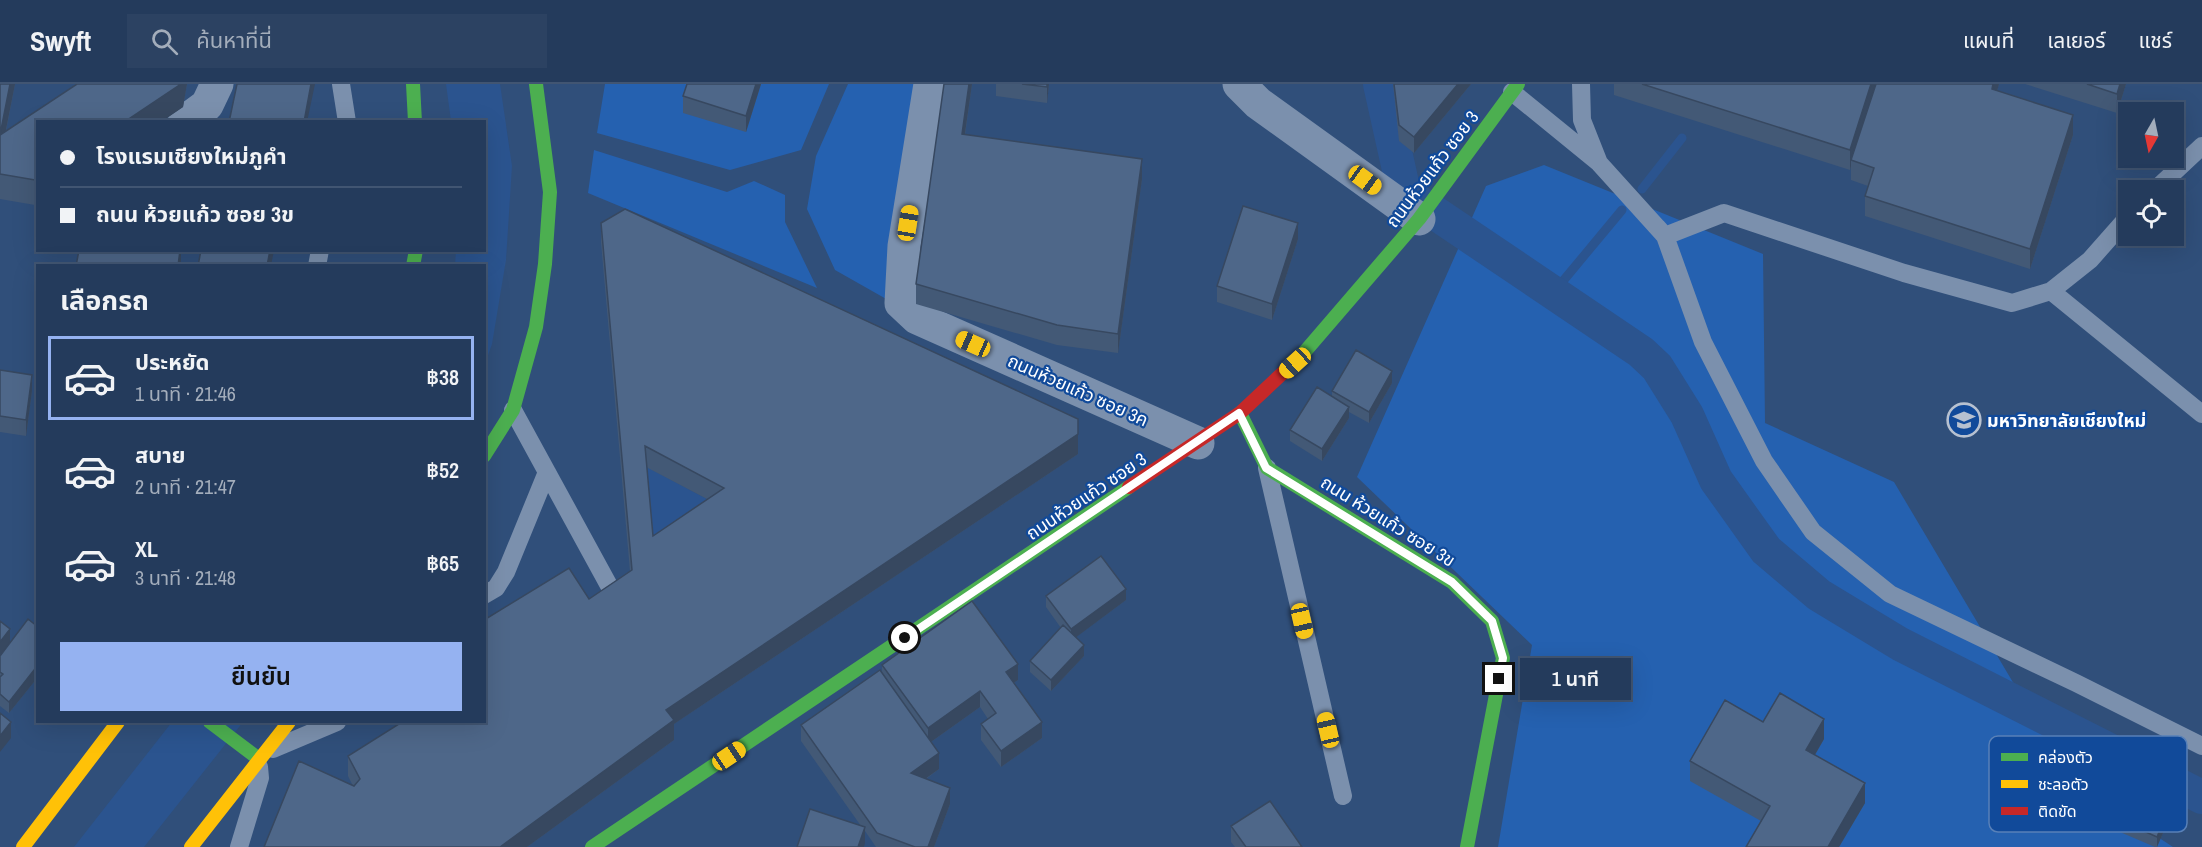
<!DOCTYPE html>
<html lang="th">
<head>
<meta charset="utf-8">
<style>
  body { margin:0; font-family:"Archivo Narrow","Noto Sans Thai",sans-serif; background:#2c4262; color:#f1f3f6; height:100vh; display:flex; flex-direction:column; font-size:22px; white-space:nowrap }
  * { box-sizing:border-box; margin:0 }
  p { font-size:20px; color:#a3adbb }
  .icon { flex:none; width:33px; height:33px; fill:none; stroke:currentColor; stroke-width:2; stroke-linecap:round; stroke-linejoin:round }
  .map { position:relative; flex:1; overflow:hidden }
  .drawer { position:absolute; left:36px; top:180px; width:450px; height:459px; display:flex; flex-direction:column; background:#243b5c; border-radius:0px; box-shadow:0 6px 24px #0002,0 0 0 2px #415572 }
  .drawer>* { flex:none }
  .guide { position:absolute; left:36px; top:36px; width:450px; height:132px; border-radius:0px; box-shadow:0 6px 24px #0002,0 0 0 2px #415572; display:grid; align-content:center; height:132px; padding:0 24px; background:#243b5c }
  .needle { width:39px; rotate:189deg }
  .tools { position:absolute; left:2118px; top:18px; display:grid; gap:12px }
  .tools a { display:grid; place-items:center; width:66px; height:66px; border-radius:0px; background:#243b5c; box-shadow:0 6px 24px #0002,0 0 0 2px #415572; font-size:30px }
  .end { position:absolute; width:27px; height:27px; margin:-14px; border:8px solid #fff; background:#111; box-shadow:0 0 0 3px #111 }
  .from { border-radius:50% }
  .bubble { position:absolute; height:42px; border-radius:0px; background:#243b5c; box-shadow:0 6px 24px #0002,0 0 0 2px #415572; font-size:20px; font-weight:600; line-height:42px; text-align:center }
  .car { position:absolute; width:18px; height:36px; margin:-18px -9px; border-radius:8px; box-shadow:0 0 4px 2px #0007; background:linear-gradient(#f5c518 24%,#345 0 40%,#f5c518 0 76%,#345 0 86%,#f5c518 0) }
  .guide b { display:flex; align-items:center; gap:21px; height:57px; font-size:22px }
  .guide b+b { border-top:2px solid #415572 }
  .guide i { width:15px; height:15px; background:#f1f3f6 }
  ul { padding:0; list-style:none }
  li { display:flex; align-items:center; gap:18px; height:84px; margin:0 12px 9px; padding:0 12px; border:3px solid transparent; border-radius:0px }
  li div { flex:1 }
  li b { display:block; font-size:22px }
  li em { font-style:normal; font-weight:600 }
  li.selected { border-color:#95b2f1 }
  li>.icon { width:54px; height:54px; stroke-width:1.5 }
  h2 { padding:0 24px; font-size:27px; line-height:72px }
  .action { display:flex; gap:12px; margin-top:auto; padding:12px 24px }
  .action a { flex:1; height:69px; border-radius:0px; background:#95b2f1; color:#111; font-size:24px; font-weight:600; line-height:69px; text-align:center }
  header { display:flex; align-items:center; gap:36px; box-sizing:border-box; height:84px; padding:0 30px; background:#243b5c; border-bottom:2px solid #415572 }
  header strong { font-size:28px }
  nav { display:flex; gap:33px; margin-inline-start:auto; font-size:21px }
  .search { width:420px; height:54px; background:#2c4262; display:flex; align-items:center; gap:15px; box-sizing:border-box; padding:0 21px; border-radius:0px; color:#a3adbb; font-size:22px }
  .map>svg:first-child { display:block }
  .green { fill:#2561b0 }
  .water { fill:#2b548f }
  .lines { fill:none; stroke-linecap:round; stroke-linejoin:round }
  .stream { stroke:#2b548f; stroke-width:9 }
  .canal { stroke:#2b548f; stroke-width:34 }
  .lane { stroke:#7b90ad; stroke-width:18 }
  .street { stroke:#7b90ad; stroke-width:33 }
  .fast { stroke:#4caf50; stroke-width:14 }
  .slow { stroke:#ffc107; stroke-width:14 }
  .jam { stroke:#c62828; stroke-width:14 }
  .wall { fill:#435976; fill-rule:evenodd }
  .shaded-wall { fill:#374860 }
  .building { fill:#4e6789; stroke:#374860; stroke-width:1.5; fill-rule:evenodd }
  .route { stroke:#fff; stroke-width:8 }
  .labels { text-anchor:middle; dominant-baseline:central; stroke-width:4.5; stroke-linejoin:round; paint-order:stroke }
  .street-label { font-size:18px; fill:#fff; stroke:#114a9a }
  .poi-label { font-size:18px; font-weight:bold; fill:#fff; stroke:#114a9a; text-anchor:start }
  .key { fill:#114a9a; stroke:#5880b8; stroke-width:1.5 }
  .key-label { font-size:16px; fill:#fff }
</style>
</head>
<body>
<header>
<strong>Swyft</strong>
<div class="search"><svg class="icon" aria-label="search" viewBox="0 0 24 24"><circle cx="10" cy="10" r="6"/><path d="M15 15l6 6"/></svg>ค้นหาที่นี่</div>
<nav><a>แผนที่</a><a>เลเยอร์</a><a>แชร์</a></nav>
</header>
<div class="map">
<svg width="2202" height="763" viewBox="0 0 2202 763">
  <rect width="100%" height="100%" fill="#304f7a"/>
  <!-- green -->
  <path class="green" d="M605,0H829L801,66L730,86L597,49Z
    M848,0H914L888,216L835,186L807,125L816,72Z
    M594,66L727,108L754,97L785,111V138L817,204L588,109Z
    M1544,81L1763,170L1765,339L1894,398L2071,696L2173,763H1498L1532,561L1357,393L1486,102Z"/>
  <!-- water -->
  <path class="water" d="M446,0H500L512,82L506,176L492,260L485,280L484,182L455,181L456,167L484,166V38L451,37Z
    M645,382L724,424L653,471Z
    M172,638H243L144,763H74Z"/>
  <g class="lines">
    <!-- stream -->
    <path class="stream" d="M1642,105L1682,54
      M1553,209L1622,126"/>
    <!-- canal -->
    <path class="canal" d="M1380,0L1404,108L1641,268L1657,283L1687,331L1716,396L1766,466L1819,511L1900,560L2202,713"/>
    <!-- lane -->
    <path class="lane" d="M341,0L347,38
      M1581,0L1582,36L1599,79L1665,152L1703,258L1764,377L1813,448L1890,510L2076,599L2202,662
      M1512,8L1598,78
      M2155,106L2202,62
      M1657,143L1665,152L1724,129L1904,189L2012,219L2051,207L2090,176L2128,133
      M317,182L320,166
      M2051,207L2202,330
      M513,326L613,509
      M1267,384L1343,712
      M484,511L496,504L506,488L547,388
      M273,665L337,638
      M239,763L260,694L259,683"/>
    <!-- street -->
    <path class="street" d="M930,0L904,162L901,219L917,234L1198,359
      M1239,0L1258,19L1419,135
      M184,38L207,21L217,0"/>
    <!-- fast -->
    <path class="fast" d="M413,0L415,38
      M413,182L416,166
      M1302,271L1419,135L1518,0
      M1240,329L1267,384L1452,498L1492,537L1503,574L1467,763
      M484,372L513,326L536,243L545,180L550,108L536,0
      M210,638L259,675
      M592,763L1129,403"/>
    <!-- slow -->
    <path class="slow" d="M23,763L118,638
      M191,763L289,638"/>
    <!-- jam -->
    <path class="jam" d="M1129,403L1240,329L1302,271"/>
  </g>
  <!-- wall -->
  <path class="wall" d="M0,0H15L6,47L77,0H187L183,23L161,38H38V119L35,121L0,115Z
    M687,0H761L746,48L683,29V12Z
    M944,0H972L965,51L1142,95L1118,269L1057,261L916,220V200Z
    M996,0H1049L1047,19L996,12Z
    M1393,0H1471L1414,69L1399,57Z
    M1614,0H1999L1997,7L2073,51L2030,185L1865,132V112L1868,102L1851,96V82L1850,86L1614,11Z
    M2025,0H2126L2117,29Z
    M601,139L1078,370L674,640V656L527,763H264L353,702L348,692V672L484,638L589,515L630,487L601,158ZM646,383L707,415L653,452Z
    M1298,155L1272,236L1217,218V202Z
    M0,286L32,307L26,352L0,348Z
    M1392,299L1369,339L1349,328V334L1322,377L1290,357V346L1332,312V307Z
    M1046,512L1126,516L1076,553L1084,572L1051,607L1030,588V577L1061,544L1046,523Z
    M0,537L10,559L38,543V593L9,629L0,622Z
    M882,581L1018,596L1014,599L1042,654L1001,683L981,656V640L988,635L980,623L931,658L939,685L926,695L950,720L934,763H876L865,747V759L861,742L801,657V641L882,588Z
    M1763,638L1824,655L1815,671L1865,719L1839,763H1746L1761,737L1690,697V677Z
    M2085,721L2168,737L2157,763H2155L2085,733Z
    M1231,742L1302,763H1235L1231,758Z"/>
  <!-- shaded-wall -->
  <path class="shaded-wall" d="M10,0H15L0,76V51Z
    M181,0H187L183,23L161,38H124Z
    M311,0H315L307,38H304Z
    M756,0H761L746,48V32Z
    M969,0H972L962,70V50Z
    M1047,0H1049L1047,19Z
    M1458,0H1471L1414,69V53Z
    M1871,0H1877L1851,76V82L1850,86V66Z
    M1993,0H1999L1992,25V5Z
    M2120,0H2126L2117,29V10Z
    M2073,31V51L2030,185V165Z
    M1142,75V95L1118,269V250Z
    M38,94V119L35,121V96Z
    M1298,139V155L1272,236V220Z
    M180,166H181V182H178Z
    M270,166H274L271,182H267Z
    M1392,287V299L1369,339V328Z
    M32,291V307L26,352V336Z
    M1349,323V334L1322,377V365Z
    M1078,350V370L674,640V656L527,763H500L666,626Z
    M1126,505V516L1071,557V545Z
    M10,545V570L0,583V558Z
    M1084,561V572L1051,607V596Z
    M1018,580V596L1006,604V588Z
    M38,581V593L9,629V618Z
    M980,607V623L928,660V644Z
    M1824,635V655L1806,686V666Z
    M11,638V654L0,668V652Z
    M1042,638V654L1001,683V667Z
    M939,669V685L911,705V689Z
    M1865,699V719L1839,763H1828Z
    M950,704V720L934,763H928Z
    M2168,726V737L2157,763V753Z
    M865,743V759L864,763H858Z"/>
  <!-- building -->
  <path class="building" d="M0,0H10L0,51L77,0H181L124,38H38V94L35,96L0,90Z
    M237,0H311L304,38H229Z
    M687,0H756L746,32L683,12Z
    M944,0H969L962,50L1142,75L1118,250L1057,241L916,200Z
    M1022,0H1047V3Z
    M1394,0H1458L1414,53L1399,41Z
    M1642,0H1871L1850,66Z
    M1876,0H1993L1992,5L2073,31L2030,165L1865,112L1874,84L1851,76Z
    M2087,0H2120L2117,10Z
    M1243,122L1298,139L1272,220L1217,202Z
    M625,125L1078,335V350L666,626L674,636L500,763H264L299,677L354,702L360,695L348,672L402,638H484V536L569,484L589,515L632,486L601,139ZM645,362L724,404L653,452Z
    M79,166H180L178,182H76Z
    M201,166H270L267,182H198Z
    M1356,266L1392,287L1369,328L1332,307Z
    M0,286L32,291L26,336L0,332Z
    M1317,303L1349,323L1322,365L1290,346Z
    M1101,472L1126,505L1071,545L1046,512Z
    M972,517L1018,580L1006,588L1042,638L1001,667L981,640L996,629L980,607L928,644L882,581Z
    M28,535L38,543V581L9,618L0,610V593L3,590L0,588V572Z
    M0,537L10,545L0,558Z
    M1063,541L1084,561L1051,596L1030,577Z
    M880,586L939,669L911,689L950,704L928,763H915L877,749L801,641Z
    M1780,609L1824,635L1806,666L1865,699L1828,763H1746L1770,722L1690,677L1725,616L1763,638Z
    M0,629L11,638L0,652Z
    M2097,694L2168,726L2157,753L2085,721Z
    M1270,717L1302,763H1246L1231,742Z
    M810,725L865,743L858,763H797Z"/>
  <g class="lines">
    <!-- route -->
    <path class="route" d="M905,554L1239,329L1266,384L1452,498L1492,537L1503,574L1499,595"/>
  </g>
  <!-- icons -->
  <defs>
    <g id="university-ring" transform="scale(1.725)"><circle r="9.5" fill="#114a9a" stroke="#b7c1d0" stroke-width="1.5"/><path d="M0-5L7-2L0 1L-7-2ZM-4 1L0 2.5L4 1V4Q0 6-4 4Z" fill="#b7c1d0"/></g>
  </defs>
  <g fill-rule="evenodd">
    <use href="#university-ring" x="1964" y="336"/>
  </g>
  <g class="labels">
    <!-- street labels -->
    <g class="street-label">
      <text transform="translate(1432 85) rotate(-53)">ถนนห้วยแก้ว ซอย 3</text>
      <text transform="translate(1078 306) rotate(24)">ถนนห้วยแก้ว ซอย 3ค</text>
      <text transform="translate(1086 412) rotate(-34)">ถนนห้วยแก้ว ซอย 3</text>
      <text transform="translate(1388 437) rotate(32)">ถนน ห้วยแก้ว ซอย 3ข</text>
    </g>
    <!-- poi labels -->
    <g class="poi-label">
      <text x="1987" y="336">มหาวิทยาลัยเชียงใหม่</text>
    </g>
  </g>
  <!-- legend -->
  <rect x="1989" y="652" width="198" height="96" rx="9" class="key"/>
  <rect x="2001" y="669" width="27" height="8" fill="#4caf50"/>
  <rect x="2001" y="696" width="27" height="8" fill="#ffc107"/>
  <rect x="2001" y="723" width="27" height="8" fill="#c62828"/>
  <g class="key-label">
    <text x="2038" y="679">คล่องตัว</text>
    <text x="2038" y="706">ชะลอตัว</text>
    <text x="2038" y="733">ติดขัด</text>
  </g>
</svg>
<div class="tools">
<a><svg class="needle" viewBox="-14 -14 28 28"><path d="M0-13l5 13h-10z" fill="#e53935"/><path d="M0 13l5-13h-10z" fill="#a3adbb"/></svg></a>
<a><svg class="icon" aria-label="locate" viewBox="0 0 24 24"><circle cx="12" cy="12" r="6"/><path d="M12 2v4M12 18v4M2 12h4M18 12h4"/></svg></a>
</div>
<i class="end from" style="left:905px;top:554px"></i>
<i class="end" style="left:1499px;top:595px"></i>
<div class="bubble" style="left:1520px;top:574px;width:111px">1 นาที</div>
<i class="car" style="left:1365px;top:96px;rotate:126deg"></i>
<i class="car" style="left:908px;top:139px;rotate:9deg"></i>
<i class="car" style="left:973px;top:260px;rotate:294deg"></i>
<i class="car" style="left:1295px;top:279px;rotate:228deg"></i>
<i class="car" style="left:1302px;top:537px;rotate:167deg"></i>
<i class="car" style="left:1328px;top:646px;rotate:347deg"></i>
<i class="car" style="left:729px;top:672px;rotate:56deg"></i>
<div class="guide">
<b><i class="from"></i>โรงแรมเชียงใหม่ภูคำ</b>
<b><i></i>ถนน ห้วยแก้ว ซอย 3ข</b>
</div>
<section class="drawer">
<h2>เลือกรถ</h2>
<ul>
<li class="selected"><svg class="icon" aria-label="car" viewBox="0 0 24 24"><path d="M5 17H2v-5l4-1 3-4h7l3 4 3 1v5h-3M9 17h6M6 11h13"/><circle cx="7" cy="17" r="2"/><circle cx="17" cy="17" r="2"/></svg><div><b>ประหยัด</b><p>1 นาที · 21:46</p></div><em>฿38</em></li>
<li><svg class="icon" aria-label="car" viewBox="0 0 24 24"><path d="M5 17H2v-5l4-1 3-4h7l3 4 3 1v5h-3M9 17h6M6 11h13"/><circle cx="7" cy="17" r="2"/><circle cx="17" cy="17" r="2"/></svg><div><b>สบาย</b><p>2 นาที · 21:47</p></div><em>฿52</em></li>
<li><svg class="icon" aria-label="car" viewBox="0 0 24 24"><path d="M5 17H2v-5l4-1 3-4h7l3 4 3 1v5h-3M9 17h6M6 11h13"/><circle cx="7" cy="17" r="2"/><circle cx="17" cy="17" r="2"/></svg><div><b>XL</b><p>3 นาที · 21:48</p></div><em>฿65</em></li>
</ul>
<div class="action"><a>ยืนยัน</a></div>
</section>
</div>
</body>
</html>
